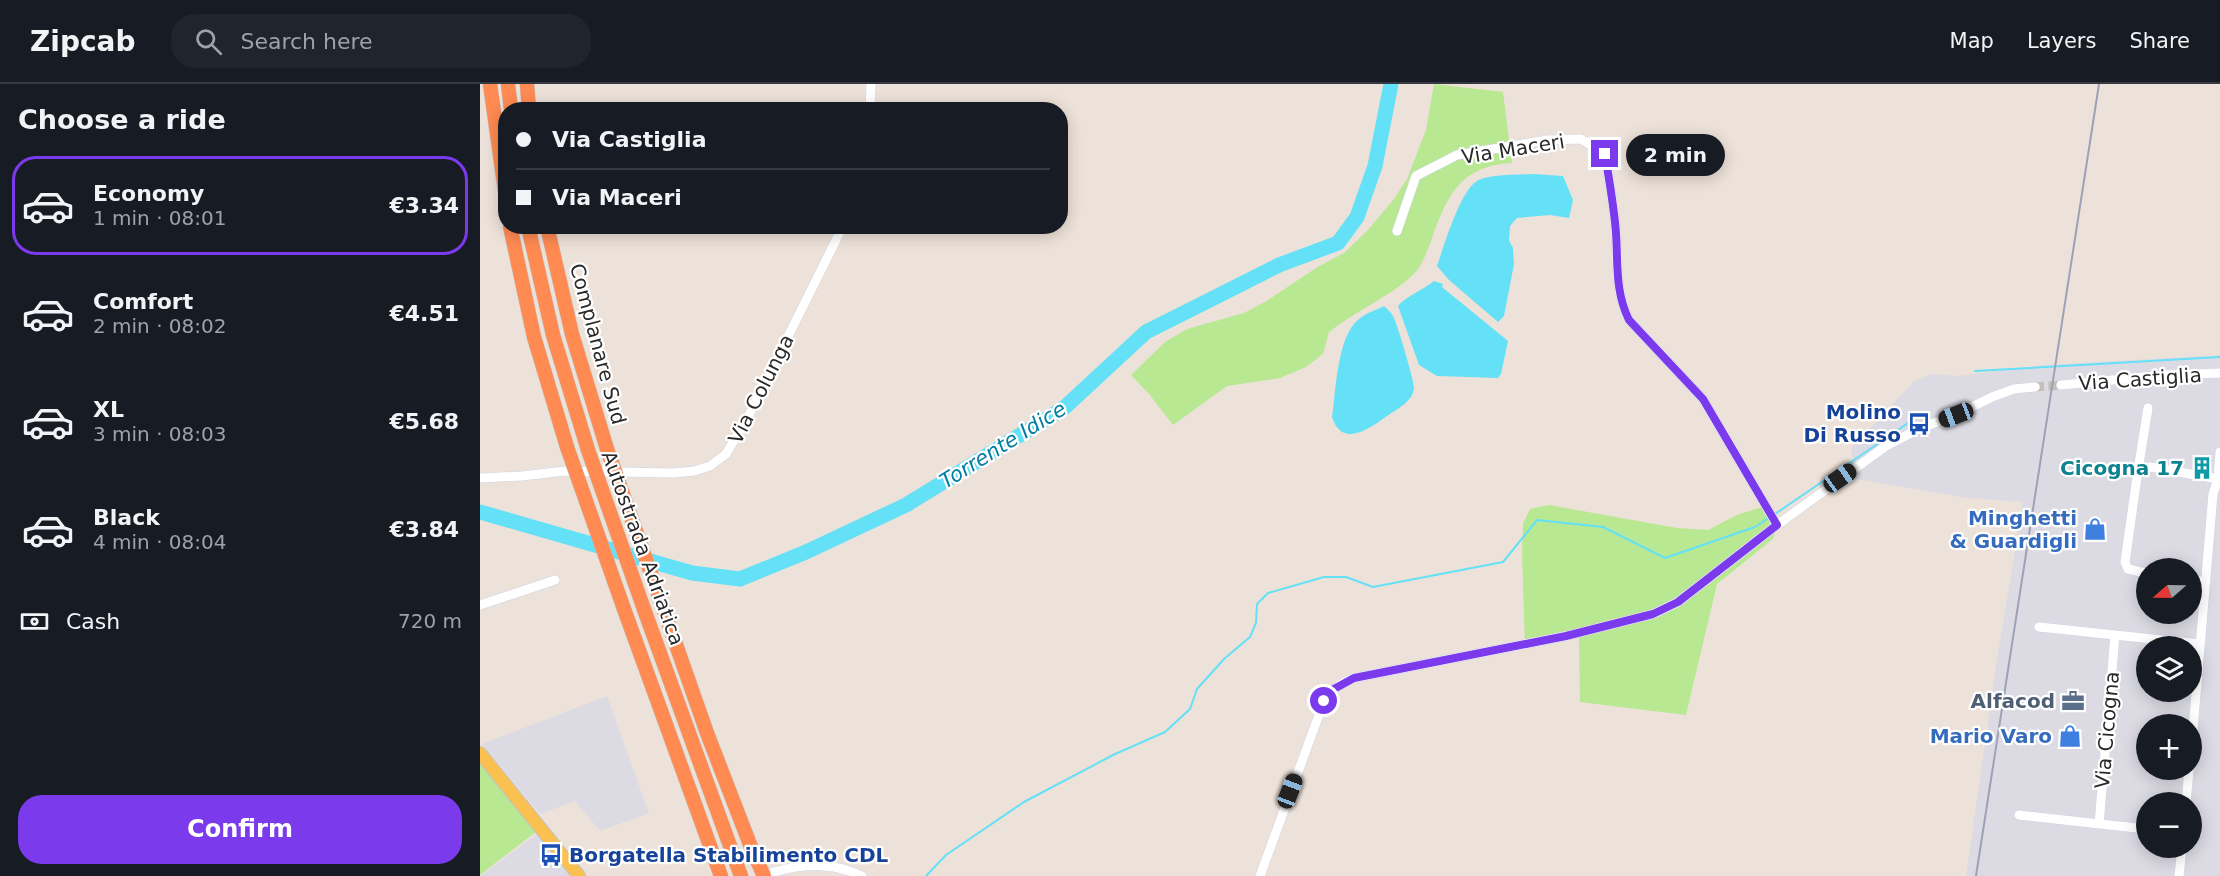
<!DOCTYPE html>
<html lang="en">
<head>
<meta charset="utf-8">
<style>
  body { margin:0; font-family:"DejaVu Sans",sans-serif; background:#20242c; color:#f1f3f6; height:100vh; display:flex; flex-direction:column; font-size:22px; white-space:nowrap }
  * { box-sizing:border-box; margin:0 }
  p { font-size:20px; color:#9ea1a6 }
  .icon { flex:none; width:33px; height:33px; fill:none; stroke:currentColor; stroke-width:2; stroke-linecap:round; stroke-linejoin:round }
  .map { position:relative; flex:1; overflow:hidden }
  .details { display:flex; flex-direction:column; background:#171b24; width:480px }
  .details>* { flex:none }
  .banner { position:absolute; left:18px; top:18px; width:570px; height:132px; border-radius:24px; box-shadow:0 3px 15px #0003; display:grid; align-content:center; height:132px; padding:0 18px; background:#171b24 }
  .needle { width:39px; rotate:250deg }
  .controls { position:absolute; left:1656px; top:474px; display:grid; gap:12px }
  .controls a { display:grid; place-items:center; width:66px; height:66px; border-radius:50%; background:#171b24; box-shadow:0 3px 15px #0003; font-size:30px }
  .end { position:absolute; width:27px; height:27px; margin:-14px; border:8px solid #7c3aed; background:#fff; box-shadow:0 0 0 3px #fff }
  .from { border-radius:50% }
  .bubble { position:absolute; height:42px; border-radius:21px; background:#171b24; box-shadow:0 3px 15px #0003; font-size:20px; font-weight:700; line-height:42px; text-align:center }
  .car { position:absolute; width:18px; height:36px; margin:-18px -9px; border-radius:8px; box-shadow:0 0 4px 2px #0007; background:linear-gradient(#222 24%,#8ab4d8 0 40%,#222 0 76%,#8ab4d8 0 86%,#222 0) }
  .banner b { display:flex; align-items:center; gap:21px; height:57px; font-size:22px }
  .banner b+b { border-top:2px solid #363941 }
  .banner i { width:15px; height:15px; background:#f1f3f6 }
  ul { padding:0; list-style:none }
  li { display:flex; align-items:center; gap:18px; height:99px; margin:0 12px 9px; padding:0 6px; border:3px solid transparent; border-radius:24px }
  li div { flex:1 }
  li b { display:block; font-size:22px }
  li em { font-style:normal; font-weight:700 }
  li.on { border-color:#7c3aed }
  li>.icon { width:54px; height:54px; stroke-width:1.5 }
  h2 { padding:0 18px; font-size:27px; line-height:72px }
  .pay { display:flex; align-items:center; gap:15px; height:66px; padding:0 18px; font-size:22px }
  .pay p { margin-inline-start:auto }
  .primary-button { display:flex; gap:12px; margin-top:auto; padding:12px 18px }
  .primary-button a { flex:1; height:69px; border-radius:24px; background:#7c3aed; color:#fff; font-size:24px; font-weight:700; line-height:69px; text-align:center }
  header { display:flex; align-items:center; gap:36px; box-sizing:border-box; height:84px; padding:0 30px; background:#171b24; border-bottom:2px solid #363941 }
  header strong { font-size:28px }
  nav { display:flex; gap:33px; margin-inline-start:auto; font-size:21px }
  .search { width:420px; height:54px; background:#20242c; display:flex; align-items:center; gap:15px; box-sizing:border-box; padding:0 21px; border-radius:24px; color:#9ea1a6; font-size:22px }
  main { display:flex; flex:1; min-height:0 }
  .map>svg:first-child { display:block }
  .industrial { fill:#dcdbe4; fill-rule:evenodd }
  .green { fill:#b8e891 }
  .water { fill:#64e0f7 }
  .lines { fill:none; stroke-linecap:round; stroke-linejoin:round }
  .stream { stroke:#64e0f7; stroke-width:2 }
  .river { stroke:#64e0f7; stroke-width:15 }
  .minor-tunnel { stroke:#c6bdb6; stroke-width:9; stroke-dasharray:9 4.5; stroke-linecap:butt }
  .minor-casing { stroke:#cfd5e3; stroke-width:10 }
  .major-casing { stroke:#c3c3c3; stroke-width:14 }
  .highway-casing { stroke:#c3c3c3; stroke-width:15 }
  .minor { stroke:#fff; stroke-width:9 }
  .major { stroke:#fbc150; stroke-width:12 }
  .highway { stroke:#ff8a52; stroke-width:14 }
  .rail { stroke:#9ca2b5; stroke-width:2 }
  .highway-bridge-casing { stroke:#c3c3c3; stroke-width:15; stroke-linecap:butt }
  .highway-bridge { stroke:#ff8a52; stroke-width:14 }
  .route { stroke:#7c3aed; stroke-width:8 }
  .labels { text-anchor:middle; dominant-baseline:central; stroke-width:4.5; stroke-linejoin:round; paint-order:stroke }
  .street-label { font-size:20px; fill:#292929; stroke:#fff }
  .transit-label { font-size:20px; font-weight:bold; fill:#164399; stroke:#fff; text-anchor:end }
  .culture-label { font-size:20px; font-weight:bold; fill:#0d838f; stroke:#fff; text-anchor:end }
  .shop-label { font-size:20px; font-weight:bold; fill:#366cbe; stroke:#fff; text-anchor:end }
  .service-label { font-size:20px; font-weight:bold; fill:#4e5e75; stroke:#fff; text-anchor:end }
  .water-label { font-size:21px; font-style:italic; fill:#037da3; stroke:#fff }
</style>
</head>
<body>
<header>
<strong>Zipcab</strong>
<div class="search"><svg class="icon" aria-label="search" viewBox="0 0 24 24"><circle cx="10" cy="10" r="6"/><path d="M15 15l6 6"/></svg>Search here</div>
<nav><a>Map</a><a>Layers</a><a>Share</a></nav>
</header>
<main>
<section class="details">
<h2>Choose a ride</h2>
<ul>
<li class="on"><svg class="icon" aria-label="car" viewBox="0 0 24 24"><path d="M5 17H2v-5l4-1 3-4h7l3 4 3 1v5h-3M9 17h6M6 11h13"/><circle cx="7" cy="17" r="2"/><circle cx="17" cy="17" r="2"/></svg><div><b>Economy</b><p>1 min · 08:01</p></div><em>€3.34</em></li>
<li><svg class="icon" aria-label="car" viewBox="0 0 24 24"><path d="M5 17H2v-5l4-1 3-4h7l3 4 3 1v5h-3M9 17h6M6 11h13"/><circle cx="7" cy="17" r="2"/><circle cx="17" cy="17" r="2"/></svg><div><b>Comfort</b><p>2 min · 08:02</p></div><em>€4.51</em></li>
<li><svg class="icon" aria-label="car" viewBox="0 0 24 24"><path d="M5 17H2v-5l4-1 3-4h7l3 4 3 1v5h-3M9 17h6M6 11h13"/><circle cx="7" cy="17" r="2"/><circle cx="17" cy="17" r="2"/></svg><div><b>XL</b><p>3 min · 08:03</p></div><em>€5.68</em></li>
<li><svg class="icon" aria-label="car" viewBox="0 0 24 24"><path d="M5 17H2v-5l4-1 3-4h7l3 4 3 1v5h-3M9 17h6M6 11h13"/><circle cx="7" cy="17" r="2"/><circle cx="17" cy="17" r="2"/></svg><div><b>Black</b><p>4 min · 08:04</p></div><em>€3.84</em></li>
</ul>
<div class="pay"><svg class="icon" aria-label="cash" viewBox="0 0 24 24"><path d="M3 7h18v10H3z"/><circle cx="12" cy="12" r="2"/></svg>Cash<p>720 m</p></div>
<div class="primary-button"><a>Confirm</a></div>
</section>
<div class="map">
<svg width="1740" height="792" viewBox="0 0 1740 792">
  <rect width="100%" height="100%" fill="#ede2d9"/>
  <!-- industrial -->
  <path class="industrial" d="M1740,271V792H1486L1517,574L1543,418L1487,414L1376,395L1371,365L1433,298L1451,290L1479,292L1565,281ZM1666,484H1712V530H1666ZM1666,562H1712V608H1666ZM1666,640H1712V686H1666ZM1666,718H1712V764H1666Z
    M127,612L169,729L120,747L95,717L60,730L2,660Z
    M58,749L91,792H0Z"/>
  <!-- green -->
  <path class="green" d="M954,0L1023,8L1032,79C982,81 967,111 952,154C947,167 943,181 933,191C908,214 875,227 849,248L843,270L826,283L800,294L747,302L693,341L669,310L651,291L685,258L707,245L764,229L785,218L839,182L864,169L887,147L914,115L927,95L946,46Z
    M1069,421L1197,444L1228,446L1257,431L1285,422L1295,436L1294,454L1237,500L1206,631L1100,618L1099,552L1045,563L1042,468L1043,440L1050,425Z
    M0,678L57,747L0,791Z"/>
  <!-- water -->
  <path class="water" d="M1053,90L1083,92L1093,116L1089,134L1070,131L1037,134L1030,142L1029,156L1033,164L1034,180L1024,232L1018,238L969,196L957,182C964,162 980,107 997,97C1009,90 1038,91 1053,90Z
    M954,197L963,200L962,203L1028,257L1021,290L1018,294L957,292L939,281L918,222C925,213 943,206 954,197Z
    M904,222C907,225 911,228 913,232C917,238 934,297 934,303C934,317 917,325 907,332C890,344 862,365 852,333C856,307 857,252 879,235C886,229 896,226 904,222Z"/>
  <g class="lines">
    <!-- stream -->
    <path class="stream" d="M1495,287L1740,273
      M1295,430L1431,337
      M446,792L466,771L544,718L633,671L685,648L710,625L717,605L744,575L770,553L776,539L777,520L788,509L844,493H866L893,503L1023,478L1057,436L1123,443L1185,474L1275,443L1290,433"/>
    <!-- river -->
    <path class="river" d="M0,428L212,489L260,495L326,468L426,421L584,324L666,248L799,181L858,159L877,133L895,82L911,0"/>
    <!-- minor-tunnel -->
    <path class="minor-tunnel" d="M1555,303L1581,301"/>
    <!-- minor casing -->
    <g class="minor-casing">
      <path id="minor" d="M390,26L391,0
        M917,147L936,92L977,71L1067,56L1101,55L1125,70C1129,96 1134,122 1136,149C1138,179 1135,208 1149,236L1223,315L1297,441
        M1581,301L1685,291L1740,289
        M1658,386L1668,324
        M0,394L42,392L85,387L193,389L214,387L230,382L246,370L268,333L363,142
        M1666,489L1648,485L1645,478L1658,386L1671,383L1738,395
        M1712,496L1726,498
        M0,521L75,496
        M1559,543L1720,560
        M1712,657L1733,410L1738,395L1740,368
        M1706,718L1709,686
        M1539,731L1666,745
        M1619,740L1635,551
        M282,792C316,780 348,776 382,792
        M780,792L844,617C852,605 860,600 874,594L1086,552L1173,530L1198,518L1297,441L1406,362L1441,344L1476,331L1512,313L1534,305L1555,303
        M1699,792L1702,764"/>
    </g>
    <!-- major casing -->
    <g class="major-casing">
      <path id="major" d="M0,669L99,792"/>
    </g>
    <!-- highway casing -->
    <g class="highway-casing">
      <path id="highway" d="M10,0L26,114
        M28,0L31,26
        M47,0L49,26
        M30,142L54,253L87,363
        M48,142L73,251L108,366
        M67,142L92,250L127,365
        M144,525L241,792
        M165,528L261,792
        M186,532L227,649L271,763"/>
    </g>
    <!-- minor -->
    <use href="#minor" class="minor"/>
    <!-- major -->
    <use href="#major" class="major"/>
    <!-- highway -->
    <use href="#highway" class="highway"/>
    <!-- rail -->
    <path class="rail" d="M1496,792L1619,0"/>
    <!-- highway-bridge casing -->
    <g class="highway-bridge-casing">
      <path id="highway-bridge" d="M87,363L144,525
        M127,365L186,532
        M108,366L165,528
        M271,763L284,792"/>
    </g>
    <!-- highway-bridge -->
    <use href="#highway-bridge" class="highway-bridge"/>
  </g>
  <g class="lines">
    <!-- route -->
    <path class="route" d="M844,617L852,606L874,594L1086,552L1173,530L1198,518L1297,441L1223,315L1149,236C1135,208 1138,179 1136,149C1134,122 1129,96 1125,70"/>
  </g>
  <!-- icons -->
  <defs>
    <g id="bus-bare" transform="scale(1.8)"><path d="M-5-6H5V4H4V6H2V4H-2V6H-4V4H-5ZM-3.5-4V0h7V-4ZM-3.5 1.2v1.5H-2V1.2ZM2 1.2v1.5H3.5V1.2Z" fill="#1a4fb4" stroke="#fff" stroke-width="2.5" paint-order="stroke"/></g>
    <g id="building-bare" transform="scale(1.8)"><path d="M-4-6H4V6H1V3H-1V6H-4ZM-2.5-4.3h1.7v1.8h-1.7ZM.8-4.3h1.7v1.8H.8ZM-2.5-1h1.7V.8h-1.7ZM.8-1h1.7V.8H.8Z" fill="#0f9aa8" stroke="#fff" stroke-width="2.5" paint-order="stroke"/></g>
    <g id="shop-bare" transform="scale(1.8)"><path d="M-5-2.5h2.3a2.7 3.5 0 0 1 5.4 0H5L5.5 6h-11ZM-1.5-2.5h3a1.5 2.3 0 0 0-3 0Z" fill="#3f7fe0" stroke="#fff" stroke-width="2.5" paint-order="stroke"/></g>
    <g id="office-bare" transform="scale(1.8)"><path d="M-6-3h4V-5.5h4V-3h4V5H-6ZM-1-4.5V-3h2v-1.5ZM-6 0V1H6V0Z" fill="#5c6f8a" stroke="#fff" stroke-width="2.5" paint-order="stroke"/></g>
  </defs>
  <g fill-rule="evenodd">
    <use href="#bus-bare" x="1439" y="340"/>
    <use href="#building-bare" x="1722" y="384"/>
    <use href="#shop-bare" x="1615" y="445"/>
    <use href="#office-bare" x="1593" y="617"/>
    <use href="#shop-bare" x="1590" y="652"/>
    <use href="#bus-bare" x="71" y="771"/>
  </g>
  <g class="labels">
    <!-- street labels -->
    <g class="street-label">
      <text transform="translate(1033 65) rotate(-9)">Via Maceri</text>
      <text transform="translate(118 260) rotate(75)">Complanare Sud</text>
      <text transform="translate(1660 295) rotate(-4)">Via Castiglia</text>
      <text transform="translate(281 305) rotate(-63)">Via Colunga</text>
      <text transform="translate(163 464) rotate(70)">Autostrada Adriatica</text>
      <text transform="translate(1627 646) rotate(-85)">Via Cicogna</text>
    </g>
    <!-- transit labels -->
    <g class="transit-label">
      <text x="1421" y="328">Molino<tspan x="1421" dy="23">Di Russo</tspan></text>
      <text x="89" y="771" text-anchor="start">Borgatella Stabilimento CDL</text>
    </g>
    <!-- culture labels -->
    <g class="culture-label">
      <text x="1704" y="384">Cicogna 17</text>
    </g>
    <!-- shop labels -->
    <g class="shop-label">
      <text x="1597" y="434">Minghetti<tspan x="1597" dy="23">&amp; Guardigli</tspan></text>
      <text x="1572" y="652">Mario Varo</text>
    </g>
    <!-- service labels -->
    <g class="service-label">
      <text x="1575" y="617">Alfacod</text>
    </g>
    <!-- water labels -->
    <g class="water-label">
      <text transform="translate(523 361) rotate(-32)">Torrente Idice</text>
    </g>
  </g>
</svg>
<div class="controls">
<a><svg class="needle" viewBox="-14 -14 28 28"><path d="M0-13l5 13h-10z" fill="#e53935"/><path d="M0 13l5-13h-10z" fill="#9ea1a6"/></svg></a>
<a><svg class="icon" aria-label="layers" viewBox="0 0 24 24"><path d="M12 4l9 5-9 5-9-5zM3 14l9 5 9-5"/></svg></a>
<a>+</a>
<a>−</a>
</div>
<i class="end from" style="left:844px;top:617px"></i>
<i class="end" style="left:1125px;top:70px"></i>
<div class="bubble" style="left:1146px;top:50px;width:99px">2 min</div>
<i class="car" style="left:1476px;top:331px;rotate:249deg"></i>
<i class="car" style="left:1360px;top:394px;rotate:55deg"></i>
<i class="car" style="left:810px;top:707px;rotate:21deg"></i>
<div class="banner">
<b><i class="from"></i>Via Castiglia</b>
<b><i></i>Via Maceri</b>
</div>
</div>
</main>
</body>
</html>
